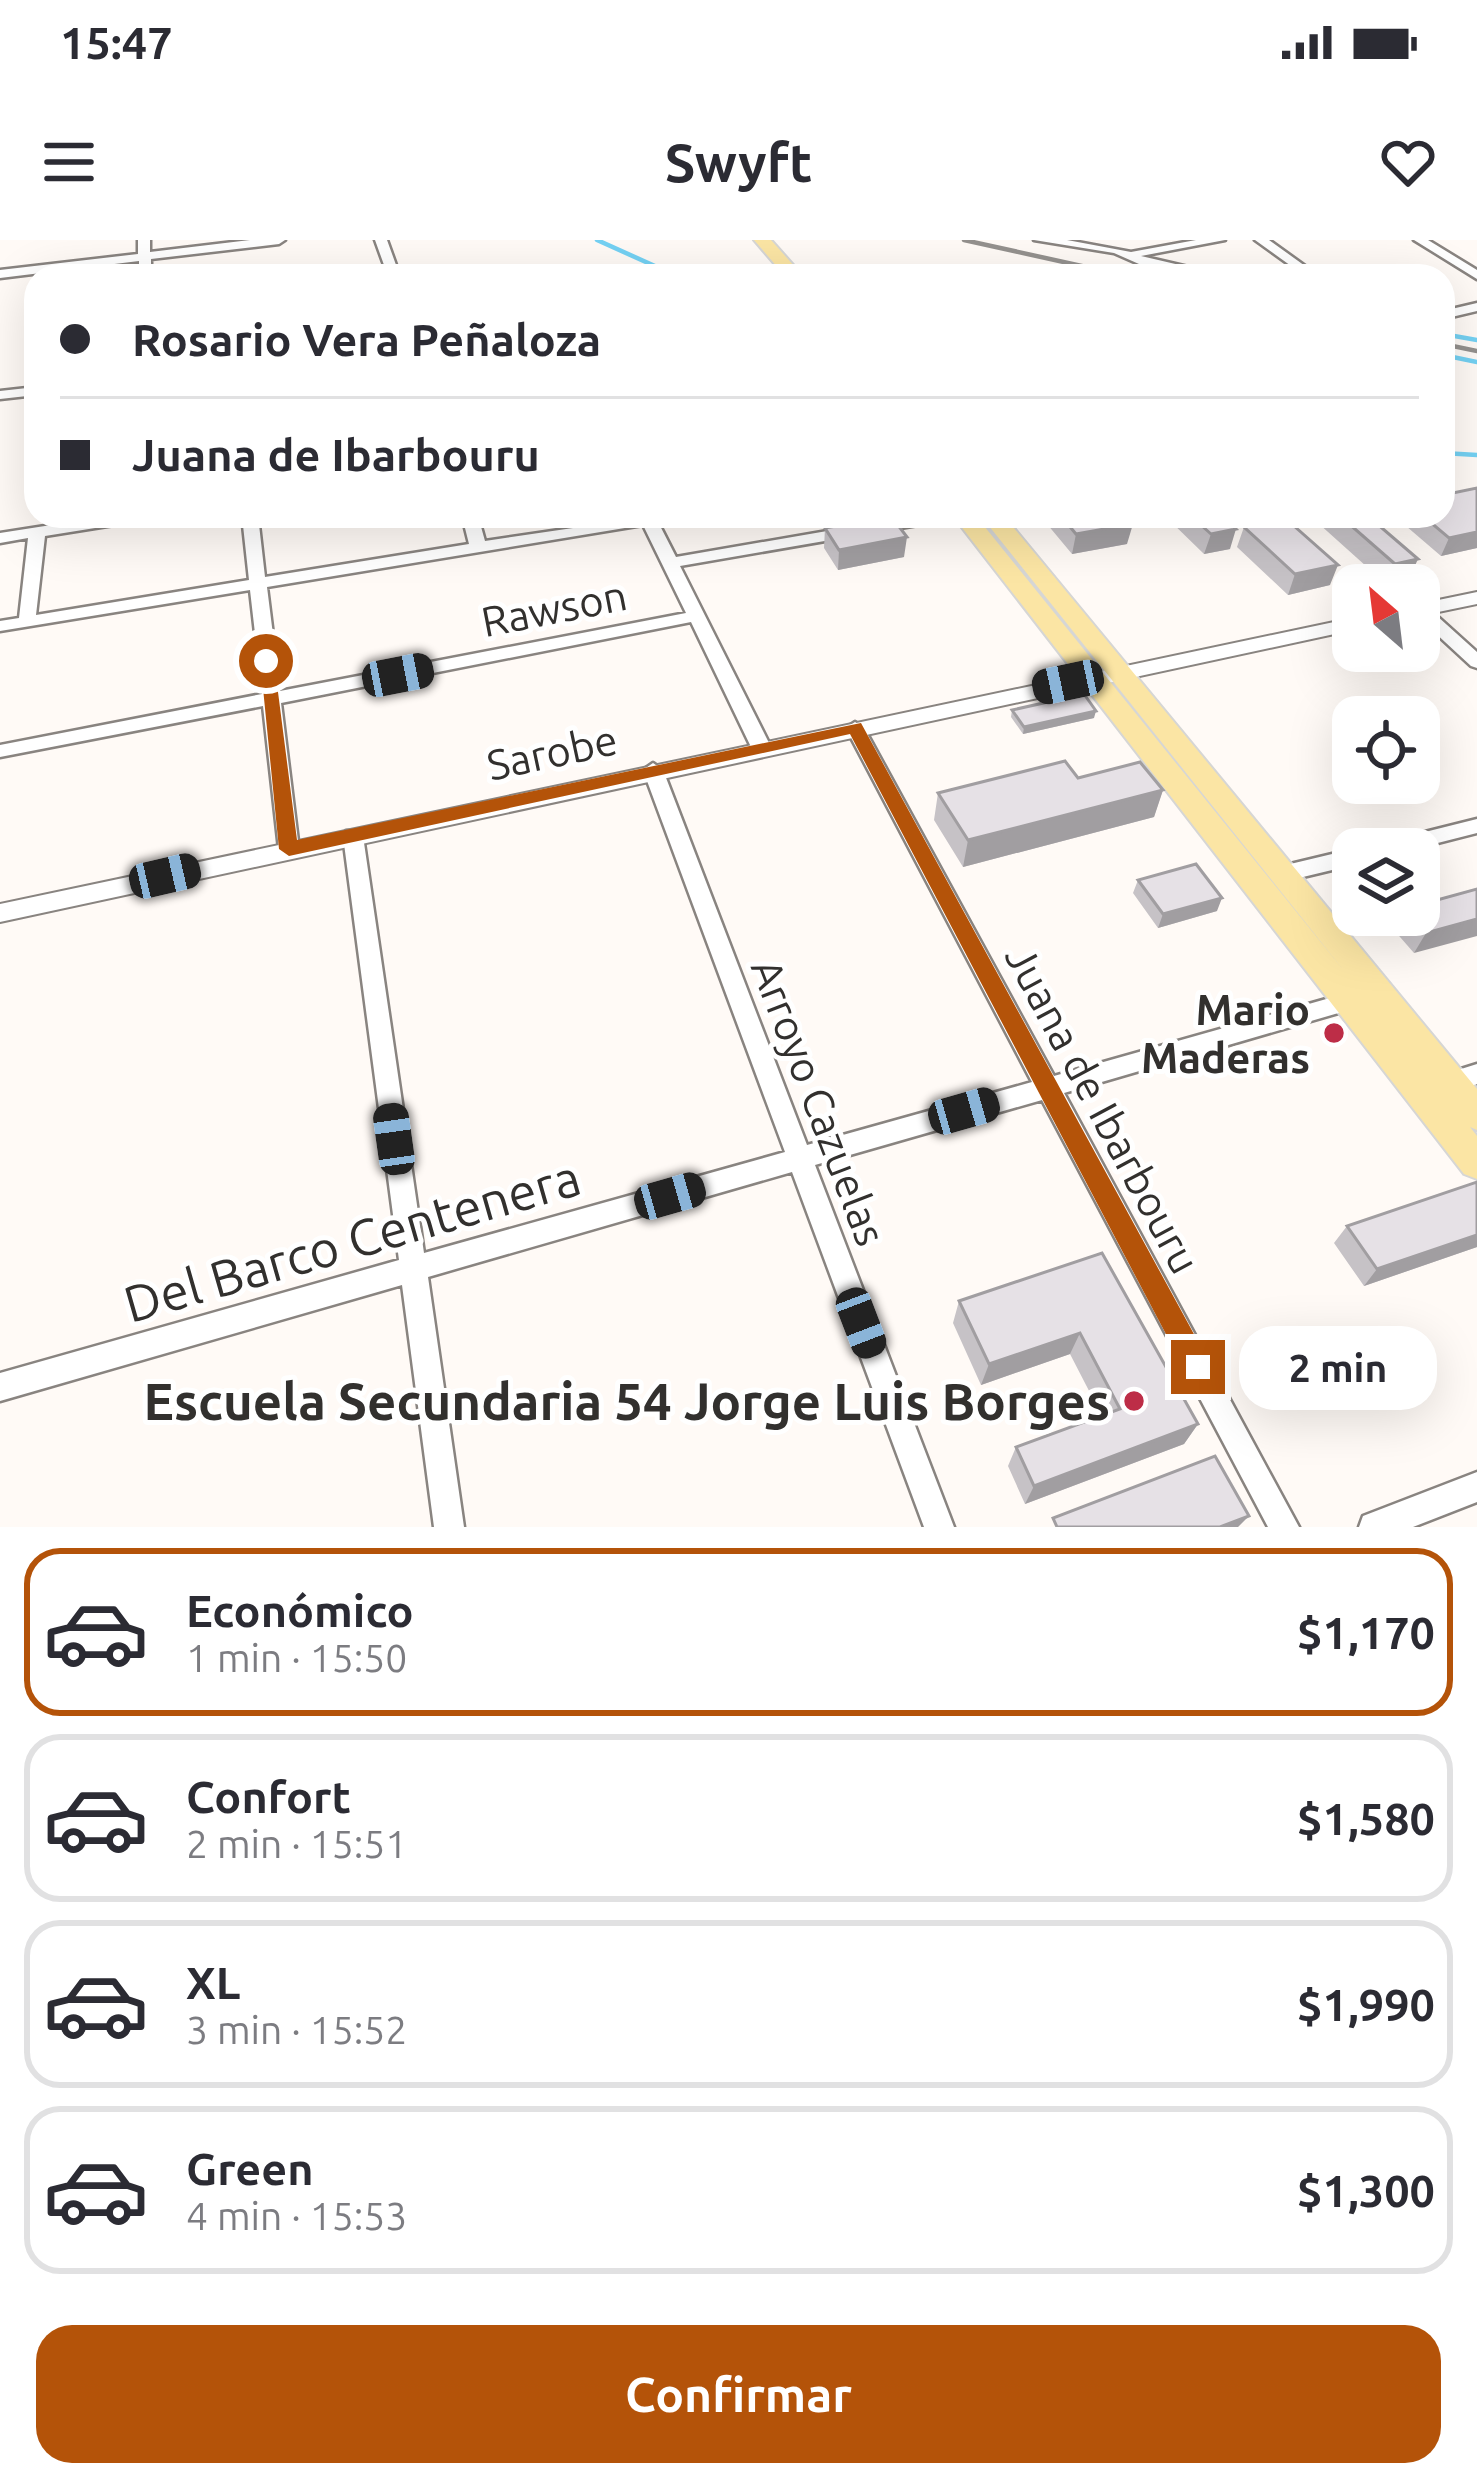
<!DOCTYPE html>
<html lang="es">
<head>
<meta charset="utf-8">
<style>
  body { margin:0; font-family:Ubuntu,sans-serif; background:#f7f7f7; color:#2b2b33; height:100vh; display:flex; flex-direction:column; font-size:45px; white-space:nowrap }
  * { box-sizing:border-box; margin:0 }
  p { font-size:39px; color:#7c7c81 }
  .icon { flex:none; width:66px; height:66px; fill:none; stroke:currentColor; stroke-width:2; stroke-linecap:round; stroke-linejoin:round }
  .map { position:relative; height:1287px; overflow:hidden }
  .sheet { display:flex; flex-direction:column; background:#fff; flex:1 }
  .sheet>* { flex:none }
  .banner { position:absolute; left:24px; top:24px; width:1431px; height:264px; border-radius:36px; box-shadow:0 12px 48px #0002; display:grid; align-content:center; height:264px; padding:0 36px; background:#fff }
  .needle { width:78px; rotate:332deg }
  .controls { position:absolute; left:1332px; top:324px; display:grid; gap:24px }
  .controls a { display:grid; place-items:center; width:108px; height:108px; border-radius:24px; background:#fff; box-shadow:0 12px 48px #0002; font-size:60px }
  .end { position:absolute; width:54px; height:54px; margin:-27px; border:15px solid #b45309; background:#fff; box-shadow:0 0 0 6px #fff }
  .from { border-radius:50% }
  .bubble { position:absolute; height:84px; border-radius:36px; background:#fff; box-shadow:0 12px 48px #0002; font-size:39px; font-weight:700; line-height:84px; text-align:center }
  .car { position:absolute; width:36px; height:72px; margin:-36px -18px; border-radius:15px; box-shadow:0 0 9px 3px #0007; background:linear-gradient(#222 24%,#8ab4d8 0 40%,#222 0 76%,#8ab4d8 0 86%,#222 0) }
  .banner b { display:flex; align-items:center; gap:42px; height:114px; font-size:45px }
  .banner b+b { border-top:3px solid #e1e1e2 }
  .banner i { width:30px; height:30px; background:#2b2b33 }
  ul { padding:21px 0 0; list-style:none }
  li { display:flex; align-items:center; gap:36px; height:168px; margin:0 24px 18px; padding:0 12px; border:6px solid #e1e1e2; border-radius:36px }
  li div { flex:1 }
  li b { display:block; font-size:45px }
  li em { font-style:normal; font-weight:700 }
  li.on { border-color:#b45309 }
  li>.icon { width:108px; height:108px; stroke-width:1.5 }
  .button { display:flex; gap:24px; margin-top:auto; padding:24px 36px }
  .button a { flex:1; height:138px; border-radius:36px; background:#b45309; color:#fff; font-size:48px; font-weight:700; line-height:138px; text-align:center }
  .status { display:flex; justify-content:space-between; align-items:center; height:84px; padding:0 60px; background:#fff; direction:ltr }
  .status svg { height:33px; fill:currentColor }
  header { display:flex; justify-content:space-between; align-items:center; height:156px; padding:0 36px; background:#fff; font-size:54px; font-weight:700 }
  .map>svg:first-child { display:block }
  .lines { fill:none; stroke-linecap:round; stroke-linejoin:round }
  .stream { stroke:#74d1f3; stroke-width:4.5 }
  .minor-casing { stroke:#898480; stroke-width:5 }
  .tertiary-casing { stroke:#898480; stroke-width:4 }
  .primary-casing { stroke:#d6d6d5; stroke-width:4 }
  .minor { fill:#fff; fill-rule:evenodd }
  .tertiary { fill:#fff; fill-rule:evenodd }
  .primary { fill:#fbe5a4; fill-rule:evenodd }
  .rail { stroke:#94918e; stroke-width:4.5 }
  .wall { fill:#c6c2c6 }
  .shaded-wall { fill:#a19ea1 }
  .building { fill:#e6e1e6; stroke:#a19ea1; stroke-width:3 }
  .route { fill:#b45309 }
  .poi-dot { fill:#bd2d47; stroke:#fff; stroke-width:4.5 }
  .labels { text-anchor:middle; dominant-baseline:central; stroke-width:10; stroke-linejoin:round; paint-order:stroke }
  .street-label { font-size:42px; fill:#32302e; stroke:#fff }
  .poi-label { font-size:42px; font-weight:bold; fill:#32302e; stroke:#fff; text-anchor:end }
  .near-street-label { font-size:51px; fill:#32302e; stroke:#fff }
  .near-poi-label { font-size:51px; font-weight:bold; fill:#32302e; stroke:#fff; text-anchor:end }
</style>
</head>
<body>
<div class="status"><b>15:47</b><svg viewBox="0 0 49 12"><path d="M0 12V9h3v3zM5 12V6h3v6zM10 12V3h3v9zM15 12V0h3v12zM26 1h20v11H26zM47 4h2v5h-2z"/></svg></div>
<header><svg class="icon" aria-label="menu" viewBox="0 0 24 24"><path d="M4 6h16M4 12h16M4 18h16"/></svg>Swyft<svg class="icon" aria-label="heart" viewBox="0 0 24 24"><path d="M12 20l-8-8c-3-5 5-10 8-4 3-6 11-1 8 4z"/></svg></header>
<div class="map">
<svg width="1477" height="1287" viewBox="0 0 1477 1287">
  <rect width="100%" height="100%" fill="#fffaf6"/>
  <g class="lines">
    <!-- stream -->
    <path class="stream" d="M597,0L677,36
      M1443,94L1477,100
      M1443,115L1477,122
      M1443,213L1477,215"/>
    <!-- minor casing -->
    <g class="minor-casing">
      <path id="minor" d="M138,0H150V12L250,0H285L279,4L151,19V36H139V21L0,38V30L138,14Z
        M375,0H387L400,36H388Z
        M1034,0H1067L1131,12L1196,0H1225L1141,16L1227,36H1202L1139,24L1114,13Z
        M1255,0H1269L1319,36H1305Z
        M1414,0H1428L1477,30V39Z
        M913,32L928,36H907Z
        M1477,63V71L1443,79V71Z
        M36,147V155L0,159V151Z
        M109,276H147L139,281L45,296L36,375L249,340L242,276H258L265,337L469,304L462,276H478L485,301L655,276L676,317L914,276H949L941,281L680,326L771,507L768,512H754L751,507L691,382L281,463L299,609L289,616L279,609L263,466L0,517V505L262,454L250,350L0,391V381L19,378L28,298L0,303V293ZM643,285L686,373L280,451L267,347Z
        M1419,365L1426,366L1477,412V428L1471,426L1419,378Z
        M855,482L864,488L1054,836L1351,752L1359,755L1362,761L1359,767L1064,853L1299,1287H1268L1042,860L815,925L954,1287H924L792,932L428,1037L464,1287H434L402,1045L0,1161V1133L399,1020L343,596L346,591H360L363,596L424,1013L785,912L643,530L653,523L663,530L807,905L1032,842L846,488Z
        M1477,579V593L1414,609H1375L1385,602Z
        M1353,609V625L1282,642L1272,634L1282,626Z
        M1477,824V844L1450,852L1442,849L1438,842L1442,835Z
        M1477,1232V1262L1413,1287H1359L1363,1276Z"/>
    </g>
    <!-- tertiary casing -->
    <g class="tertiary-casing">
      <path id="tertiary" d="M1477,352V364L1419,376V364Z
        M1353,378V390L0,682V664Z"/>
    </g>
    <!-- primary casing -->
    <g class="primary-casing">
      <path id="primary" d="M754,0H771L803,36H785Z
        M953,276H976L1345,732L981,276H1004L1477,849V890L1470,887L1477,896V939L1464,934Z"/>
    </g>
    <!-- minor -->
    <use href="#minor" class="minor"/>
    <!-- tertiary -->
    <use href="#tertiary" class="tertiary"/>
    <!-- primary -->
    <use href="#primary" class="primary"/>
    <!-- rail -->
    <path class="rail" d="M964,0L1127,36
      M1443,104L1477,111"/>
  </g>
  <!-- wall -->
  <path class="wall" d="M1477,248V308L1441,316L1399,280L1400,276H1443Z
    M1049,276H1125L1127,304L1072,314L1047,284Z
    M1165,276H1222L1230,309L1204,314Z
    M1321,276H1368L1409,339L1386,344L1318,283Z
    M1244,287L1330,345L1288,355L1237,307Z
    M825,288L904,317L838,330L824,308Z
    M1012,470L1094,478L1023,494L1011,477Z
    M1078,538L1163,550L1154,577L963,627L934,580L938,553Z
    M1138,640L1217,671L1158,688L1133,653Z
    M1477,649L1414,713L1393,689L1401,675H1419Z
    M1477,942V1007L1364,1046L1334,1003L1347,986Z
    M1102,1013L1198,1184L1184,1204L1025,1264L1008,1226L1016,1207L1102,1176L1070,1114L981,1145L953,1083L959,1061Z"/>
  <!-- shaded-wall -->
  <path class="shaded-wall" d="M1133,284L1127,304L1072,314L1076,294Z
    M1236,289L1230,309L1204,314L1211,294Z
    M1477,292V308L1441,316L1449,298Z
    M907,297L904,317L838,330L839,310Z
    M1418,319L1409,339L1386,344L1395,324Z
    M1338,325L1330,345L1288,355L1295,334Z
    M1096,471L1094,478L1023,494L1024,487Z
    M1163,550L1154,577L963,627L968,600Z
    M1222,658L1217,671L1158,688L1163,674Z
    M1477,679V696L1414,713L1426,693Z
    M1477,995V1007L1364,1046L1377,1029Z
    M1080,1093L1070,1114L981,1145L989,1124Z
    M1198,1184L1184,1204L1025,1264L1034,1246Z
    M1249,1276L1238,1287H1220Z"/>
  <!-- building -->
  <path class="building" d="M1477,248V292L1449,298L1423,276H1443V255Z
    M891,276L907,297L839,310L825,288Z
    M1061,276H1125L1133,284L1076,294Z
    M1191,276H1222L1236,289L1211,294Z
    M1340,276H1368L1418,319L1395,324Z
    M1285,278L1338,325L1295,334L1244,287Z
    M1084,454L1096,471L1024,487L1012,470Z
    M1065,521L1078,538L1140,522L1163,550L968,600L938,553Z
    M1196,624L1222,658L1163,674L1138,640Z
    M1477,649V679L1426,693L1410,675H1419V665Z
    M1477,942V995L1377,1029L1347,986Z
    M1102,1013L1198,1184L1034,1246L1016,1207L1120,1169L1080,1093L989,1124L959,1061Z
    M1215,1216L1249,1276L1220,1287H1057L1053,1278Z"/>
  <!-- route -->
  <path class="route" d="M260,418L274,421L297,600L861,483L1207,1118L1211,1127L1207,1136L1198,1140L1188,1136L850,494L289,616L279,609Z"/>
  <!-- markers -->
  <g class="poi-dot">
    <circle cx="1334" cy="793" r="12"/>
    <circle cx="1134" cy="1161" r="12"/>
  </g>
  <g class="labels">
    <!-- street labels -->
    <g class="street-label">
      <text transform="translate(554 368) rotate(-11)">Rawson</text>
      <text transform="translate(552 512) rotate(-12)">Sarobe</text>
      <text transform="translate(819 862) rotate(69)">Arroyo Cazuelas</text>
      <text transform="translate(1103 869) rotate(62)">Juana de Ibarbouru</text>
    </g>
    <!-- poi labels -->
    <g class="poi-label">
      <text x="1310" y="769">Mario<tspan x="1310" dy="48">Maderas</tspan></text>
    </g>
    <!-- near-street labels -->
    <g class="near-street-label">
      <text transform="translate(352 1000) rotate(-16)">Del Barco Centenera</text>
    </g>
    <!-- near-poi labels -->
    <g class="near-poi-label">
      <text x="1110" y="1161">Escuela Secundaria 54 Jorge Luis Borges</text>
    </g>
  </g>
</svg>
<div class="controls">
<a><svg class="needle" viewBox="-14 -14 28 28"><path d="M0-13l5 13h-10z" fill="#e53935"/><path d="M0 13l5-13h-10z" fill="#7c7c81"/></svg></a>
<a><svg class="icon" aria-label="locate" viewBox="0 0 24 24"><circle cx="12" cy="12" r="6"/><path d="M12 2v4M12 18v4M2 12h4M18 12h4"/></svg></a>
<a><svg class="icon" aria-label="layers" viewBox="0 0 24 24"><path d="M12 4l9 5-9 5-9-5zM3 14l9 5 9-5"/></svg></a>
</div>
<i class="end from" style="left:266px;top:421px"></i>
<i class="end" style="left:1198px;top:1127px"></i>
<div class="bubble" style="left:1239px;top:1086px;width:198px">2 min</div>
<i class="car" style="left:398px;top:435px;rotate:79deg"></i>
<i class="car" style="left:1068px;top:442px;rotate:258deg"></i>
<i class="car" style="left:165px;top:636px;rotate:77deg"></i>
<i class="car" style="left:964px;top:871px;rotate:74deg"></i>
<i class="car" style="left:394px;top:899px;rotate:352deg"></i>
<i class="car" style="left:670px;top:956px;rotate:74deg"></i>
<i class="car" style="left:861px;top:1083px;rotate:159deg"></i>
<div class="banner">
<b><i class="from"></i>Rosario Vera Peñaloza</b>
<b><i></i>Juana de Ibarbouru</b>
</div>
</div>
<section class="sheet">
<ul>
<li class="on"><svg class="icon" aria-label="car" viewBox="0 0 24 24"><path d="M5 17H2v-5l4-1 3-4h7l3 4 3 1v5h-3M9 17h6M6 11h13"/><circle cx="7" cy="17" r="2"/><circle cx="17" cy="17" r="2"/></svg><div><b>Económico</b><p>1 min · 15:50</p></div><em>$1,170</em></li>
<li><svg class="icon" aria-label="car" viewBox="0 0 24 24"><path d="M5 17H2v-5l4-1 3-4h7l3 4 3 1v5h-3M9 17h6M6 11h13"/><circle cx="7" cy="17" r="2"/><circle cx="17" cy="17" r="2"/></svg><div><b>Confort</b><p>2 min · 15:51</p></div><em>$1,580</em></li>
<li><svg class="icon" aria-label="car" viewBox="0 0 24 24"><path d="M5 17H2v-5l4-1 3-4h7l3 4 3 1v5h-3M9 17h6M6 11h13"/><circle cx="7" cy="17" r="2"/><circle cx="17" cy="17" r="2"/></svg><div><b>XL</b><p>3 min · 15:52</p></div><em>$1,990</em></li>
<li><svg class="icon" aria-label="car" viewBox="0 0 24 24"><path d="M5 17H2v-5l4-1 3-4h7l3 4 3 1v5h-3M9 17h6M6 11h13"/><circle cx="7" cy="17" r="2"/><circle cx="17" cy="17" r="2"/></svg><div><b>Green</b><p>4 min · 15:53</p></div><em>$1,300</em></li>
</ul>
<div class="button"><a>Confirmar</a></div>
</section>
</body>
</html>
